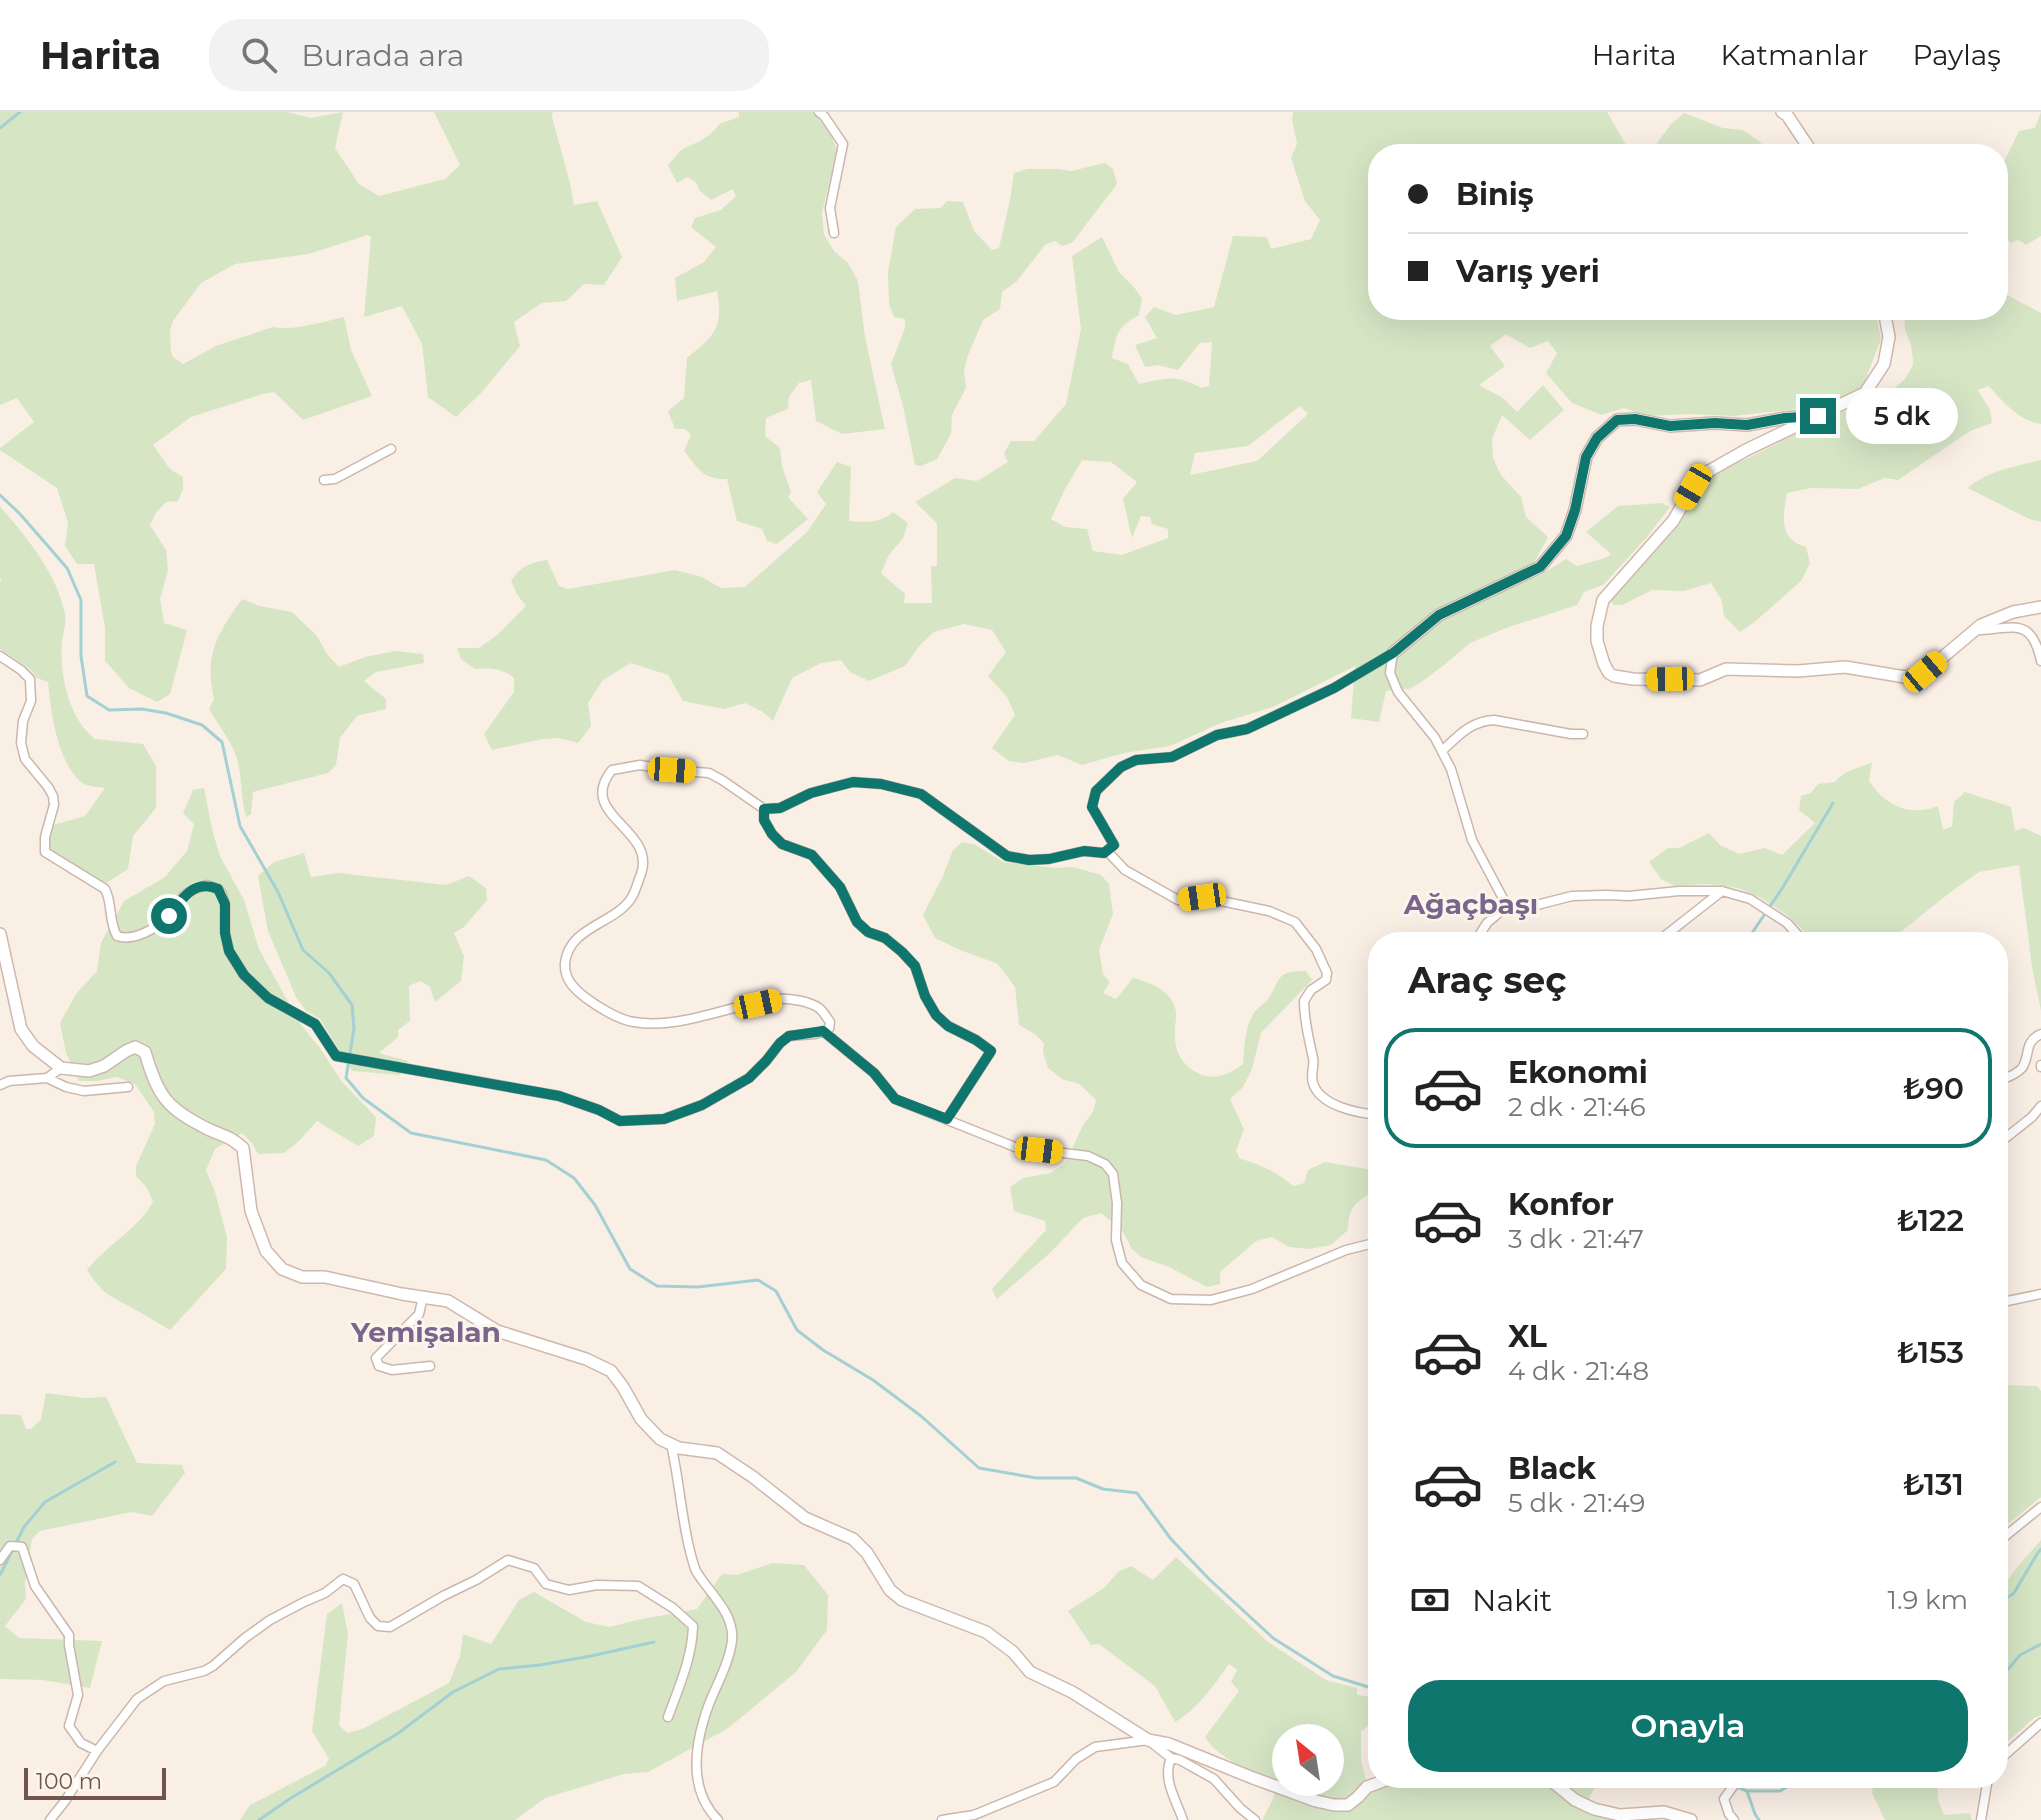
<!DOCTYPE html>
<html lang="tr">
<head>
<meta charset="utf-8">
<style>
  body { margin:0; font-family:Montserrat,sans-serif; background:#f2f2f2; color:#222; height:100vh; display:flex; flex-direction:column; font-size:30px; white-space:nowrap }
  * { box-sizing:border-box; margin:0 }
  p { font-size:26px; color:#767676 }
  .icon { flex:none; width:44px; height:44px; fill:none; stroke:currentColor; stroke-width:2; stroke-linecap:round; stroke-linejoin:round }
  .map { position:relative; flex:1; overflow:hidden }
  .panel { position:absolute; left:1368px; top:820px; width:640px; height:856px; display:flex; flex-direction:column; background:#fff; border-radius:32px; box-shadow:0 8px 32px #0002 }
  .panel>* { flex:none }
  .banner { position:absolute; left:1368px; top:32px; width:640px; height:176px; border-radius:32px; box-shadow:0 8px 32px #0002; display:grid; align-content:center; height:176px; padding:0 40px; background:#fff }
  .needle { width:52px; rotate:330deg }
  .tools { position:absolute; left:1272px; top:1612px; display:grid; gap:16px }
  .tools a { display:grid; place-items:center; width:72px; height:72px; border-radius:50%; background:#fff; box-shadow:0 8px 32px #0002; font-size:40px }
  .scale { position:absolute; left:24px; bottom:20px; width:142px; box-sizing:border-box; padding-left:8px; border:4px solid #70554d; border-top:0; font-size:22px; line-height:28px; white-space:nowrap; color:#70554d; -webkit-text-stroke:6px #fdf4eb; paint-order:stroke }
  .end { position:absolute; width:36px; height:36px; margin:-18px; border:10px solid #0f766e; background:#fff; box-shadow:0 0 0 4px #fff }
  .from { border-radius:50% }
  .bubble { position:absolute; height:56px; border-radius:28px; background:#fff; box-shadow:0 8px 32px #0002; font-size:26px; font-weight:600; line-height:56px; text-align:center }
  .car { position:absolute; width:24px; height:48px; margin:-24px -12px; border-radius:10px; box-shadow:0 0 6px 2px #0007; background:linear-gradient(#f5c518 24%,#345 0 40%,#f5c518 0 76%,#345 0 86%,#f5c518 0) }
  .banner b { display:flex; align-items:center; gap:28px; height:76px; font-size:30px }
  .banner b+b { border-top:2px solid #e0e0e0 }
  .banner i { width:20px; height:20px; background:#222 }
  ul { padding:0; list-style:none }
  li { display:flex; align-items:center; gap:24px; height:120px; margin:0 16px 12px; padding:0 24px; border:4px solid transparent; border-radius:32px }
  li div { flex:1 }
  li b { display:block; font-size:30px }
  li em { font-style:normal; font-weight:600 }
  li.current { border-color:#0f766e }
  li>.icon { width:72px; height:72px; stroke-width:1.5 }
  h2 { padding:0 40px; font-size:36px; line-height:96px }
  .pay { display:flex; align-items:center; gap:20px; height:88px; padding:0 40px; font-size:30px }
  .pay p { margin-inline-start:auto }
  .action { display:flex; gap:16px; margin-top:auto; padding:16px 40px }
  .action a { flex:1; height:92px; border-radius:32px; background:#0f766e; color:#fff; font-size:32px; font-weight:600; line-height:92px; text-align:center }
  header { display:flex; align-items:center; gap:48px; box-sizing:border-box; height:112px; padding:0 40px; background:#fff; border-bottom:2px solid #e0e0e0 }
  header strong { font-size:38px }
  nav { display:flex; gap:44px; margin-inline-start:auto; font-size:28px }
  .search { width:560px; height:72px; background:#f2f2f2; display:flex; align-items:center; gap:20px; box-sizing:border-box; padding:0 28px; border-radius:32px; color:#767676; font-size:30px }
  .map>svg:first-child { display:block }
  .green { fill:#d6e6c5; fill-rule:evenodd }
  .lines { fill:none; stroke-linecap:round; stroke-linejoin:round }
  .stream { stroke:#a3d0d2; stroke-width:3 }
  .street-casing { stroke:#cab6ac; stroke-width:11 }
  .secondary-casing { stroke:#cfb8ad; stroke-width:14 }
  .street { stroke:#fff; stroke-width:8 }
  .secondary { stroke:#fff; stroke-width:11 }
  .route { stroke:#0f766e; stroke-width:10 }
  .labels { text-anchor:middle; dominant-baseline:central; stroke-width:6; stroke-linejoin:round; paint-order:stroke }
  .quarter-label { font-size:28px; font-weight:bold; fill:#7a658c; stroke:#fdf4eb }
</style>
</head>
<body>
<header>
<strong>Harita</strong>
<div class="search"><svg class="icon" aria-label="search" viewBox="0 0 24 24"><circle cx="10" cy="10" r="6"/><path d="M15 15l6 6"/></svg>Burada ara</div>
<nav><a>Harita</a><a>Katmanlar</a><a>Paylaş</a></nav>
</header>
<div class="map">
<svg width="2041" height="1708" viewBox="0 0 2041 1708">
  <rect width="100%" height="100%" fill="#faefe5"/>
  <!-- green -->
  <path class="green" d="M0,0H287L311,6L343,0L335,36L359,72L379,84L445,67L460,53L434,0H553L552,5L570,71L574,93L597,89L622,145L604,173L584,172L566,189L542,191L514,210L520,234L481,281L456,305L428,285L422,232L402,194L364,205L371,125L368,123L308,142L235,152L201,171L173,209L170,219L171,240L173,245L183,252L216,234L273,215C295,219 322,210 344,205L351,238L372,284L303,308L274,280L263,282L191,305L153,333L170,357L183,365V377L178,389L166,390L156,401L150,413L166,438L168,459L160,487L164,511L187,518L170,582L157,590L129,576L105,549V516L94,452H77L65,434L68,411L57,376L0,338V336L34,310L17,286L0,293Z
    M739,0H813L831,22L837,38L822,101L824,122L834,139L848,151L858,169L865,225L885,317L842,322L816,309L811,268L799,271L789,285L788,297L766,306L765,324L780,336L782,354L791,380L788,385L808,407L777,432L767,429L762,417L737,409L727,367C703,368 698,356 684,339L691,323L685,317H675L668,299L684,286L687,246C714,224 724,216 717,179L677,189L675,166L704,150L716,135L691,115L695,106L721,98L736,84L733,77L711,88L700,79L696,70L687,65L677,71L668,53L681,38L702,28L714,19L719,12L739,5Z
    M1293,0H1607L1628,36L1640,42H1378V198H1875L1881,227L1861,279L1809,296L1733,304L1692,302L1647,304L1624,296L1602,303L1572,291L1546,261L1557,241L1548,229L1530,236L1506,222L1490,234L1505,254L1479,273L1503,286L1517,300L1543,273L1564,298L1530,328L1502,303L1492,327L1493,346L1501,363L1521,385L1526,405L1548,425L1533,453L1539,464L1566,447L1577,454L1605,446L1611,442L1586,420L1618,394L1662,391L1670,395L1647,425L1603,473L1584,480L1577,493L1506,516L1470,531L1444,553L1420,571L1409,577L1386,579L1379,610L1351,606L1355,554L1273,595L1221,611L1170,634L1124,641L1082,653L1058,643L1024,651L1009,649L992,636L1015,603L1007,585L988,564L1006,540L992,518L964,512L934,520L920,533L905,554L869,569L850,560L841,548L821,551L792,566L773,609L763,600L745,591L724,597L683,589L668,563L631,551L603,568L588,591L591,614L578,631L558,626L543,627L492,638L484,622L514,580V566C502,556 490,556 475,557L461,547L457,536H479L497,523L526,494L518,484L511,469C521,454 529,451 547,448L559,474L568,477L675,458L702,465L721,476L745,475L807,420L826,392L817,380L837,350L851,355L849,409C866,410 879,412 893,400L908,411L903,426L889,443L881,461L905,482L904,491H932L931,454H937V411L915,390L955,366L977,369L1008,350L1004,341L1011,329H1034L1066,292L1081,217L1072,144L1102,125L1119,160L1134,175L1142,187L1139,203C1117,215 1116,222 1112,246L1128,252L1139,272C1165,266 1177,262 1201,276L1209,274L1212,230L1200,231L1178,258L1158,253L1145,255L1135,233L1157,226L1145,205L1154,195L1176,203L1214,195L1233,124L1267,125L1271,137L1311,127L1320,108L1305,89L1291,46L1297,32L1292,8ZM1300,294L1308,302L1257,349L1190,363L1195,341L1248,334ZM1082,348L1111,350L1137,370L1123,387L1132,426L1141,404L1150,405L1152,412L1168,417V426L1122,443L1093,439L1087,417L1065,415L1051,407L1064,379Z
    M2041,0V124L2026,133L2018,128L2010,131L2002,115L2007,103L1998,93V62L2019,19L2035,16Z
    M1684,1L1723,16L1743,18L1760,30L1770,42H1649L1671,12Z
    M1105,51L1113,57L1117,72L1072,131L1062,134L1055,129L1045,133L1017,169L1002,180L1000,197L983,208L968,243L964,258L966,276L952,303L951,322L937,347L921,354L915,353L903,294L891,252L905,216V207L894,205L889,192L888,160L896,115L915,97L941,96L947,89L963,90L974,119L992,138L999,136L1010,88L1014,61L1027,57H1058L1071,59Z
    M1998,178L2041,201V312C2019,309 2003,290 1989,274L1978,278L1990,298L1992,311L1970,319L1898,368L1885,366L1858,377L1811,376L1787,381C1783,404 1778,427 1806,435L1810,451L1801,469L1757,508L1740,520L1724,504L1722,489L1711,471L1684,479L1652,478L1622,493H1614L1610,488L1673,420L1698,381L1718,359L1746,347L1832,304L1872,289L1891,279L1905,267L1913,253V248L1911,233L1905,218L1904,198H1998Z
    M2041,348V410L2029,407L1968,376C1986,359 2017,354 2041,348Z
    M0,394C25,424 53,456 63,494C68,510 64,515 62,530C59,562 69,607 95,627L143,632L156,654V696L133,724L128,757L106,771L55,743L48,732L53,713L85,704L105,676C98,675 87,675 81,670C57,649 51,600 48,570L37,566L30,557L0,537V470L2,468L0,466Z
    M242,487L260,494L292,500L317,524L327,542L339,555L365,545L395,539L423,542L424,551L376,560L364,569L386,587V597L357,604L340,626L336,653L328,661L253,680L251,702L246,705C240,684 243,661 235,641C229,626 217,611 209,597L214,587C204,543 217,522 242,487Z
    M1872,650L1869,669C1885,694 1910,705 1938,694L1943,718L1952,714L1954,690L1965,680L2011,695L2015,719L2024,716L2041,724V899L2032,855L2019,753L1979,760L1952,779L1888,830H1815L1787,803L1761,786L1738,776L1707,772L1675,774L1661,767L1649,750L1668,736H1679L1709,721L1720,733L1739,742L1765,736L1782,743L1815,711L1799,698L1801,684L1811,681L1818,672L1835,670C1845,657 1859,657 1872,650Z
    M204,676L213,721L220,744L244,788L259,837L301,913L320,936L342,970L376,1005L374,1024L358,1034L317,1009L299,1029L284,1041L258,1042L252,1031L242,1021L215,1037L206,1058L215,1080L227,1125L226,1157L170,1218C158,1211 147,1204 136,1198C111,1184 104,1184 87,1158C107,1133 138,1117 153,1090L147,1076L136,1064V1054L155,1012L154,1000L135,972L117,965L98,969H79L66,941L60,911L76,882L97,859L101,831L124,789L165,765L187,739L194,712L183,701L193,678Z
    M962,730L974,732L1003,750L1055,756L1073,755L1101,763L1109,772L1113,802L1099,838L1103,862L1110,870L1103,881L1116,887L1133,866C1146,869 1164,876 1171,887C1180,901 1174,909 1175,924C1175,943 1185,956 1202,963C1217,968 1231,961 1243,952C1245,934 1244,916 1254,901C1258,895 1264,892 1268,887C1282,866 1275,859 1306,859L1312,868L1261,921L1252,957L1243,975L1230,987L1244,1017L1236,1039L1240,1047C1257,1050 1281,1063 1293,1074L1304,1071L1308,1058L1325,1050L1367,1057L1378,1053V1078C1357,1089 1349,1092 1348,1118L1331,1133L1310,1137L1289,1135L1272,1125L1256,1129L1220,1160V1172L1207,1175L1169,1155L1141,1145L1132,1137L1122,1118L1101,1101L1083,1106L1051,1140L997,1187L992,1177L1046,1118L1045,1109L1014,1099L1010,1075L1023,1066L1050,1061L1065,1052L1083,1013L1093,1000L1096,988L1079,972L1062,967L1048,956L1043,940L1044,931L1035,922L1019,913L1015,875L998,852L960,838L935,826L923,803L943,764L953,738Z
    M304,741L311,765L338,761L446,773L469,764L486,776L487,788L464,815L454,821L464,844L461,869L435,890L430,875L420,869L409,874L410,909L398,918V925L379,941L408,949L400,963L352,959L320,907L306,899L296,885L268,819L258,764L274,750Z
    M2006,1273L2037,1274L2041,1279V1385L1998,1420V1276Z
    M46,1281L84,1286L106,1285L137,1351L182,1353L185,1361L152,1404L131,1400L40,1419L32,1427L25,1471L26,1487L5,1514L19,1526L102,1529L90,1576L43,1568L0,1567V1302L21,1303L26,1317H31L41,1307Z
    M2041,1428V1603L2034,1606L1998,1638V1481L2019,1453Z
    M1176,1445L1268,1530L1326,1568L1357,1576V1583L1371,1585L1377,1608L1361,1619V1648L1369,1680L1389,1673L1420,1669L1442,1674L1476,1666H1539L1566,1687L1591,1702L1621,1708H1262L1273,1687L1277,1671C1254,1661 1218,1647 1205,1625L1239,1579L1231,1570L1237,1558L1229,1552C1213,1574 1199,1596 1175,1610L1155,1574L1099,1532L1091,1533L1068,1499L1104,1476L1119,1459L1131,1454L1153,1468ZM1286,1626H1330V1670H1286Z
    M772,1451L804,1453L828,1483L827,1518L796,1560L727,1617L648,1660L624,1662L545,1686L515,1708H240L250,1693L325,1654L329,1647L312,1619L327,1502L342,1491L348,1522L339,1613L347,1621L362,1617L449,1571L460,1544L463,1522L491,1532L519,1488L534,1480L586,1510L610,1515L637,1508L697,1497L722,1462L737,1463Z
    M1558,1666H1599L1589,1687L1582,1686Z
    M1875,1666H1937L1938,1688L1944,1703L1970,1701L1972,1708H1885L1872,1681Z"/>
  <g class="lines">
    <!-- stream -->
    <path class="stream" d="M0,16L20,0
      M0,383L20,402L67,456L81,488V544L87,584L109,598L142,597L166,601L202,613L222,630L240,714L278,780L303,838L329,861L352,893L354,916L346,966L363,986L411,1021L546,1048L574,1066L595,1093L630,1157L657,1174L698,1175L758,1168L776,1179L797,1218L823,1238L873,1268L921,1304L979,1356L1036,1366H1076L1103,1377L1137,1381L1171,1427L1209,1467L1273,1526L1333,1564L1378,1578
      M1746,830L1783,775L1833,691
      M0,1463L24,1415L45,1390L115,1350
      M1998,1492L2014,1481L2037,1442L2041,1437
      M1998,1569L2020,1543L2041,1532
      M1714,1666L1747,1679L1755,1702L1759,1708
      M1749,1679H1780L1802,1666
      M259,1708L291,1686L397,1622L453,1580L499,1557L540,1553L591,1544L654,1530"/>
    <!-- street casing -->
    <g class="street-casing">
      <path id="street" d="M819,0L824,4L843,32L830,96L834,121
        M324,368L335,367L391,337
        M1975,518C2011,518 2031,502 2041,549
        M1393,541L1390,561L1398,580L1435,626L1451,657L1472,728L1507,794
        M0,544L21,558L30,567L31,589L23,609L21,631L25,647L48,675L53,684L54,693L45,725V740L105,777C113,792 108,808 117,824C134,830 156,816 169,805C175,799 178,790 184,784C190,778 199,775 207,773L218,777L222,782L225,792V821L229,839L244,863L268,886L315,912L336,944L559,984L599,998L620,1009L664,1007L702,993L749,966L766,949L780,931L789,924L815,922L829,917L830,910C827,906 823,899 819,896C809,889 789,886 777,887C731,892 681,918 634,910C619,908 598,895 586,886C574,877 564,867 565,851C569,814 616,812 632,785C636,778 638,769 641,762C657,717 575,703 612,658L640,653L672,658L709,661L722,668L764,697L780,696L811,681L853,670L881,672L921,682L1007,744L1029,748L1049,747L1084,739L1104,741L1114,733L1092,695L1096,679L1121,655L1136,648L1172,645L1217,623L1247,617L1334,576L1393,541
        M1442,639C1458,624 1471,609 1494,608L1571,622H1583
        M764,697V708L772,722L782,732L812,743L840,775L857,810L868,820L885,826L902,840L915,854L925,884L936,903L948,914L976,928L991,939L947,1007
        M1107,739L1125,758L1178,788L1202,785L1269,799L1295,810L1316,837L1327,861L1326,868L1311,878L1304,889C1304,909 1309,927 1313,946C1315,954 1310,962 1313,971C1320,994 1357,1001 1378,1003
        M1475,830L1487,811L1507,794L1525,796L1572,784L1606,783L1629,784L1679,779H1722L1750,787L1787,811L1804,830
        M1657,830L1722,779
        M823,919L874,961L895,987L1015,1035L1088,1044L1105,1052L1113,1062L1117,1091L1116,1128L1122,1151L1141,1173L1171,1187L1211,1188L1252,1177L1346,1138L1378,1130
        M2041,953V955
        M47,966L66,975L84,979L128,975
        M1998,969C2006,966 2016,963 2022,956C2031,943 2023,930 2041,922
        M0,973L9,969L47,966L61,956
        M1998,1032L2032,1005L2041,994
        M423,1185L419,1202L376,1246L379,1254L392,1258L430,1254
        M1998,1191L2041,1182
        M671,1332C679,1367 681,1401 689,1435C691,1443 693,1452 696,1459C709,1481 735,1501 732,1529C729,1551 717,1572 709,1592C695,1630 687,1677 718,1708
        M1998,1430L2041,1395
        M0,1448L10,1434L22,1435L35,1474L69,1523V1533L78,1583L69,1614L81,1631L97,1639L137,1587L164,1569L204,1559L213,1554L245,1526L270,1508L304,1490L325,1481L343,1467L354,1472L370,1506L378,1514L390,1515L443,1484L476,1468L508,1448L534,1456L546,1472L569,1478L597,1473L638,1474L673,1496L693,1514C692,1546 679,1575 668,1605
        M1171,1646C1162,1667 1176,1688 1183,1708
        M1998,1649L2041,1611
        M50,1708L65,1689L97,1639
        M942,1708L974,1703L1054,1670L1076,1647L1095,1635L1148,1628L1171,1646L1180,1648L1214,1667L1240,1696L1255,1708
        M1734,1708L1729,1702L1724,1687L1739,1666
        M1981,1708L1988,1666"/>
    </g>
    <!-- secondary casing -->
    <g class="secondary-casing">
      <path id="secondary" d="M1782,0L1787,3L1813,42
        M1884,198L1889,225L1884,252L1865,281L1746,338L1709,359L1693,375L1673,409L1603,488L1597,514V529L1604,552L1609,561L1614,564L1633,567L1700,568L1726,557L1798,559L1845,555L1905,565L1925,560L1981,513L2013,500L2041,495
        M1393,541L1439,503L1540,455L1566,424L1575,398L1586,345L1597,326L1617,308L1635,307L1670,314L1715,311L1747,313L1785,306L1810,304
        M0,822L21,917L33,934L61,956L89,959L104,954L126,939L135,935L145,940C158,985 167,997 210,1018C226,1025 229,1024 243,1036L251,1099L266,1139L282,1157L302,1165H325L402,1182L448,1189L497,1219L586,1247L611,1259L623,1275L641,1307L660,1327L679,1336L717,1341L753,1365L805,1406L853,1427L867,1441L890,1478L902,1488L986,1520L1013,1540L1030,1560L1072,1580L1148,1628L1169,1632L1253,1666L1316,1689L1334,1693H1348L1358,1685L1367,1675L1391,1666
        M1434,1666L1446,1669L1457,1666
        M1548,1666L1575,1688L1594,1697L1620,1703L1664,1700L1691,1708"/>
    </g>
    <!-- street -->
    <use href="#street" class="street"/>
    <!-- secondary -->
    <use href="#secondary" class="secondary"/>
  </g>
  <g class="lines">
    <!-- route -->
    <path class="route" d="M169,804C183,786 193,767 218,777L225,792V821L229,839L244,863L268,886L315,912L336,944L559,984L599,998L620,1009L664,1007L702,993L749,966L766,949L780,931L789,924L823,919L874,961L895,987L947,1007L991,939L976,928L948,914L936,903L925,884L915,854L902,840L885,826L868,820L857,810L840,775L812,743L782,732L772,722L764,708V697L780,696L811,681L853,670L881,672L921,682L1007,744L1029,748L1049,747L1084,739L1104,741L1114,733L1092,695L1096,679L1121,655L1136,648L1172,645L1217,623L1247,617L1334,576L1393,541L1439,503L1540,455L1566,424L1575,398L1586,345L1597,326L1617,308L1635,307L1670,314L1715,311L1747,313L1785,306L1818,304"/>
  </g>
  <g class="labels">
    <!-- quarter labels -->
    <g class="quarter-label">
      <text x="1471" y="792">Ağaçbaşı</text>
      <text x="426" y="1220">Yemişalan</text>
    </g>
  </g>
</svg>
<div class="tools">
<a><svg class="needle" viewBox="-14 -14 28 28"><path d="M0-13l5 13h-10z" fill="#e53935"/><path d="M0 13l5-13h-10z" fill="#767676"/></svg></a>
</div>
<div class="scale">100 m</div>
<i class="end from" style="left:169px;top:804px"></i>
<i class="end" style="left:1818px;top:304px"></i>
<div class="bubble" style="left:1846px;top:276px;width:112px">5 dk</div>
<i class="car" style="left:1693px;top:375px;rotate:210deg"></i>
<i class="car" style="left:1925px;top:560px;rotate:50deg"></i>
<i class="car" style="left:1670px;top:567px;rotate:269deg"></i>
<i class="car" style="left:672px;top:658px;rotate:94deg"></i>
<i class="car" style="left:1202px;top:785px;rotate:262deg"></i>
<i class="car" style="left:758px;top:892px;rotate:78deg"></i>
<i class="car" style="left:1039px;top:1038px;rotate:97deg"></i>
<div class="banner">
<b><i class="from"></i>Biniş</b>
<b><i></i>Varış yeri</b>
</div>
<section class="panel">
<h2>Araç seç</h2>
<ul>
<li class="current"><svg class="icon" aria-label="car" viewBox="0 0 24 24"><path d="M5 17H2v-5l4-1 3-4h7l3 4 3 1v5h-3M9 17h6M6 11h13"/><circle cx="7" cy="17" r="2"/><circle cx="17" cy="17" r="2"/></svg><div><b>Ekonomi</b><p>2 dk · 21:46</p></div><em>₺90</em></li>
<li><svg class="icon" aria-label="car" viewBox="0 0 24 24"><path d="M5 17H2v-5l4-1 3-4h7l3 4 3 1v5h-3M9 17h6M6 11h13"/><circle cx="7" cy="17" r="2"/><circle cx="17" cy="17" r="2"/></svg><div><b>Konfor</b><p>3 dk · 21:47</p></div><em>₺122</em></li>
<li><svg class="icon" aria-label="car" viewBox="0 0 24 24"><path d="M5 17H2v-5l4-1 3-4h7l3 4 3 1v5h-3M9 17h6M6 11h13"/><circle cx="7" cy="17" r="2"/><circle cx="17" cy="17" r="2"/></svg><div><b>XL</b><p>4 dk · 21:48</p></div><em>₺153</em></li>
<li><svg class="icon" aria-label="car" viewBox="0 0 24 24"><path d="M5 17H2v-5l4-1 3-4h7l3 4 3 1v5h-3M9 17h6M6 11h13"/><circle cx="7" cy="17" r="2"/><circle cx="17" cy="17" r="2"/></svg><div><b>Black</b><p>5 dk · 21:49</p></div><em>₺131</em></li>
</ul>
<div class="pay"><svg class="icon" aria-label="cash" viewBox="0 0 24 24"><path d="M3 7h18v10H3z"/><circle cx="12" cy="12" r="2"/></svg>Nakit<p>1.9 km</p></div>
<div class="action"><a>Onayla</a></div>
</section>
</div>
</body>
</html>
